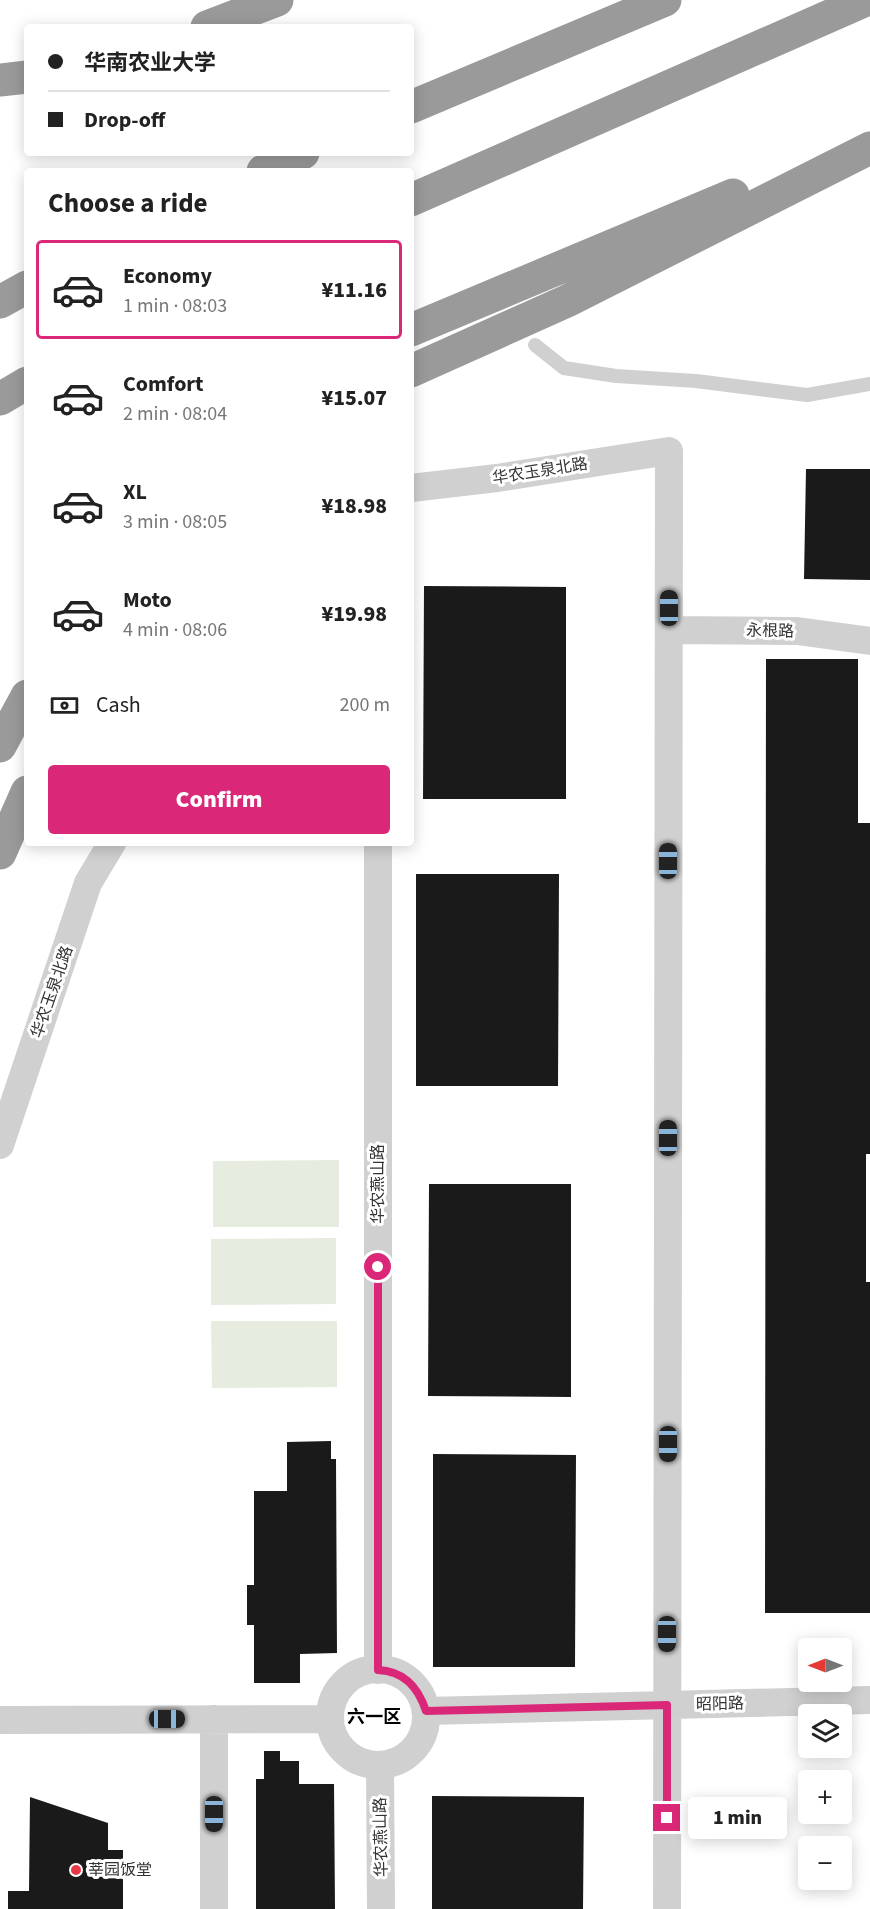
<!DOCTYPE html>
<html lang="en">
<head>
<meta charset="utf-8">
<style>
  body { margin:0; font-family:"Source Sans 3","Noto Sans SC",sans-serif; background:#f6f6f6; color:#222; height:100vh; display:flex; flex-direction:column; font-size:22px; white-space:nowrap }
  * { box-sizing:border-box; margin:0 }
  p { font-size:20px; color:#767676 }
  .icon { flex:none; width:33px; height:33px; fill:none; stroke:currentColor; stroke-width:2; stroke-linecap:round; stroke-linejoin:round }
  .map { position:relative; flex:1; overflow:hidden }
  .panel { position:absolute; left:24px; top:168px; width:390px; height:678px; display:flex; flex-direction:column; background:#fff; border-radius:6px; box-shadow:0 3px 15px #0003 }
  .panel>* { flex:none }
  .hud { position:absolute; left:24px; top:24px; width:390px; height:132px; border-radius:6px; box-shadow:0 3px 15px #0003; display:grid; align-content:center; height:132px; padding:0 24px; background:#fff }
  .needle { width:39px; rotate:270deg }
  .fabs { position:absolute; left:798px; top:1638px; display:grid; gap:12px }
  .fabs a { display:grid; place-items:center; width:54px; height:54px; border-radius:6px; background:#fff; box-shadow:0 3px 15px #0003; font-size:30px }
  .end { position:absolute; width:27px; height:27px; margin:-14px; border:8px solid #db2777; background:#fff; box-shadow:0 0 0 3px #fff }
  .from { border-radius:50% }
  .bubble { position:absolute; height:42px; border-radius:6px; background:#fff; box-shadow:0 3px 15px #0003; font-size:20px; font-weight:800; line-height:42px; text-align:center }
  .car { position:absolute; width:18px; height:36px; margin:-18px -9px; border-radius:8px; box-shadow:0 0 4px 2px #0007; background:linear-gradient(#222 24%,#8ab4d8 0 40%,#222 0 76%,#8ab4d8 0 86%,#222 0) }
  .hud b { display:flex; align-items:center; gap:21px; height:57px; font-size:22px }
  .hud b+b { border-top:2px solid #e0e0e0 }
  .hud i { width:15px; height:15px; background:#222 }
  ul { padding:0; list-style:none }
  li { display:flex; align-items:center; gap:18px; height:99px; margin:0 12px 9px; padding:0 12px; border:3px solid transparent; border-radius:6px }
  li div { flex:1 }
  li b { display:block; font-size:22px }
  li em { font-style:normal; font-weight:800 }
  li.on { border-color:#db2777 }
  li>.icon { width:54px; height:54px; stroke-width:1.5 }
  h2 { padding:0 24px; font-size:27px; line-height:72px }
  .pay { display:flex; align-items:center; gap:15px; height:66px; padding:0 24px; font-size:22px }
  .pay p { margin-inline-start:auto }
  .cta { display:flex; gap:12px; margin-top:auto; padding:12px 24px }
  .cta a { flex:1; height:69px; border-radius:6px; background:#db2777; color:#fff; font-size:24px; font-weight:800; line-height:69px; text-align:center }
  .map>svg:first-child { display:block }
  .green { fill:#e6ecdf }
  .building { fill:#1a1a1a }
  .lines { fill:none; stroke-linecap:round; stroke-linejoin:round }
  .service { stroke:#d0d0d0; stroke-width:14 }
  .minor { stroke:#d0d0d0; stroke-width:28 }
  .motorway { stroke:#9a9a9a; stroke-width:33 }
  .route { stroke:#db2777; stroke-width:8 }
  .poi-dot { fill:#e63946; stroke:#fff; stroke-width:2 }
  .labels { text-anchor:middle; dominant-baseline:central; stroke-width:6; stroke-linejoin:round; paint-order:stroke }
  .street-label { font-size:16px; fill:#333; stroke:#fff }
  .poi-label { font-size:16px; fill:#333; stroke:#fff; text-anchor:start }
  .neighbourhood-label { font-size:18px; font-weight:bold; fill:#000; stroke:#fff }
</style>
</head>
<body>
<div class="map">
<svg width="870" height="1909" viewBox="0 0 870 1909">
  <rect width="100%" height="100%" fill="#fff"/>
  <!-- green -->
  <path class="green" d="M339,1160V1227H213V1161Z
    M336,1238V1304L211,1305V1239Z
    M211,1321H337V1387L212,1388Z"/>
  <!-- building -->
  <path class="building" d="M806,469H870V580L804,579Z
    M424,586L566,587V799H423Z
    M766,659H858V823H870V1154H866V1282H870V1613H765Z
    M416,874H559L558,1086H416Z
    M429,1184H571V1397L428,1396Z
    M331,1441V1459H336L337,1653L300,1654V1683H254V1625H247V1585H254V1491H287V1442Z
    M433,1454L576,1455L575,1667H433Z
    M264,1751H280V1761H299V1784H334L335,1909H256V1779H264Z
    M432,1796L584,1797L583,1909H432Z
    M30,1797L108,1823V1850H123V1909H8V1891H29Z"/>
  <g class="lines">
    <!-- service -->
    <path class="service" d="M535,345L564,368L616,376L696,381L807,395L870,384"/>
    <!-- minor -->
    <path class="minor" d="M411,488L497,478L669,451L667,1909
      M669,630L797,631L870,641
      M0,1145L88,883L112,843
      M330 1717a48 48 0 1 1 96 0a48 48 0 1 1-96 0Z
      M378,1670V843
      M426,1711L870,1700
      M0,1720L330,1719
      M380,1765L381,1909
      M214,1909V1719"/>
    <!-- motorway -->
    <path class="motorway" d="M207,27L277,0
      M0,80L27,77
      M411,107L665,0
      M263,171L303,153
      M411,200L866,0
      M0,302L27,287
      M411,330L733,195
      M411,371L567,301L870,148
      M0,399L27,383
      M0,746L27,696
      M0,853L27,792"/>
  </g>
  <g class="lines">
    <!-- route -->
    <path class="route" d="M378,1267V1670C404,1671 418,1687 426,1711L667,1705V1818"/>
  </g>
  <!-- markers -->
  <circle class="poi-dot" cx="76" cy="1870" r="6"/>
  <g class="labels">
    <!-- street labels -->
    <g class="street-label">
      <text transform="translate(540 471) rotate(-9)">华农玉泉北路</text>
      <text transform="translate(770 631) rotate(1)">永根路</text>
      <text transform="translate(52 992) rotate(-71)">华农玉泉北路</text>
      <text transform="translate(378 1184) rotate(-90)">华农燕山路</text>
      <text transform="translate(720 1704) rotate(-1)">昭阳路</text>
      <text transform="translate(381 1837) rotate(-91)">华农燕山路</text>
    </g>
    <!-- poi labels -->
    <g class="poi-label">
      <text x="88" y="1870">莘园饭堂</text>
    </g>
    <!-- neighbourhood labels -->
    <g class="neighbourhood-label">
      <text x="374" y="1717">六一区</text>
    </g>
  </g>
</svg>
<div class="fabs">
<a><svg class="needle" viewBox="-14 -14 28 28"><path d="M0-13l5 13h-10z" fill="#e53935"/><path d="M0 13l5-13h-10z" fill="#767676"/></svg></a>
<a><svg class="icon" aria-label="layers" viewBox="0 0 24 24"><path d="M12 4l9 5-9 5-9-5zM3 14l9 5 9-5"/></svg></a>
<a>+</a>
<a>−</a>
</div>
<i class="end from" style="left:378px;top:1267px"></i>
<i class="end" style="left:667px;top:1818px"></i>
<div class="bubble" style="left:688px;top:1797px;width:99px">1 min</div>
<i class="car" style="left:669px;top:608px;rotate:0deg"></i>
<i class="car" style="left:668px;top:861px;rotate:0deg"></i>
<i class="car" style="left:668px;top:1138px;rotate:0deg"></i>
<i class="car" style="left:668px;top:1444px;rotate:180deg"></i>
<i class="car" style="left:667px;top:1634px;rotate:180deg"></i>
<i class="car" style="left:167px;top:1719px;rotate:90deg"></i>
<i class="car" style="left:214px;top:1814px;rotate:180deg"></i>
<div class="hud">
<b><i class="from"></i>华南农业大学</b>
<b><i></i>Drop-off</b>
</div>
<section class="panel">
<h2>Choose a ride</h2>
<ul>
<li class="on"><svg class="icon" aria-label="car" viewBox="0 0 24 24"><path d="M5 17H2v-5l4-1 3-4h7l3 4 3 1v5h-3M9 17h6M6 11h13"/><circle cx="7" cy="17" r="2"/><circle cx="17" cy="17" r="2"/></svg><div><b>Economy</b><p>1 min · 08:03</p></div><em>¥11.16</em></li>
<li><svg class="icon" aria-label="car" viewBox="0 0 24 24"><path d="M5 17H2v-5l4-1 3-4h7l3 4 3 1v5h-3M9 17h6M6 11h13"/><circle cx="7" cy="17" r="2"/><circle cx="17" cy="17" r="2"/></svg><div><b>Comfort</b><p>2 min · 08:04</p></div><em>¥15.07</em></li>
<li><svg class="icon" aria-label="car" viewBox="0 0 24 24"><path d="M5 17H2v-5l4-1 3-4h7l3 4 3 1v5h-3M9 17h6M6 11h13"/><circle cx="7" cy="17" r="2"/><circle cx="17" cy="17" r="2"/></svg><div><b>XL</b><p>3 min · 08:05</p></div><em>¥18.98</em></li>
<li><svg class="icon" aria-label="car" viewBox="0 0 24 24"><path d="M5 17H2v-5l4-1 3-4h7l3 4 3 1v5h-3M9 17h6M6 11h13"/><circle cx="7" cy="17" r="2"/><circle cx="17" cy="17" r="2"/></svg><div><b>Moto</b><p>4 min · 08:06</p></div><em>¥19.98</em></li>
</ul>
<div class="pay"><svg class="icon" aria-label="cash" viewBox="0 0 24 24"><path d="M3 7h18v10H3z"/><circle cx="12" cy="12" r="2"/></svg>Cash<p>200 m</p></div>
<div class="cta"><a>Confirm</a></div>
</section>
</div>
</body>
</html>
